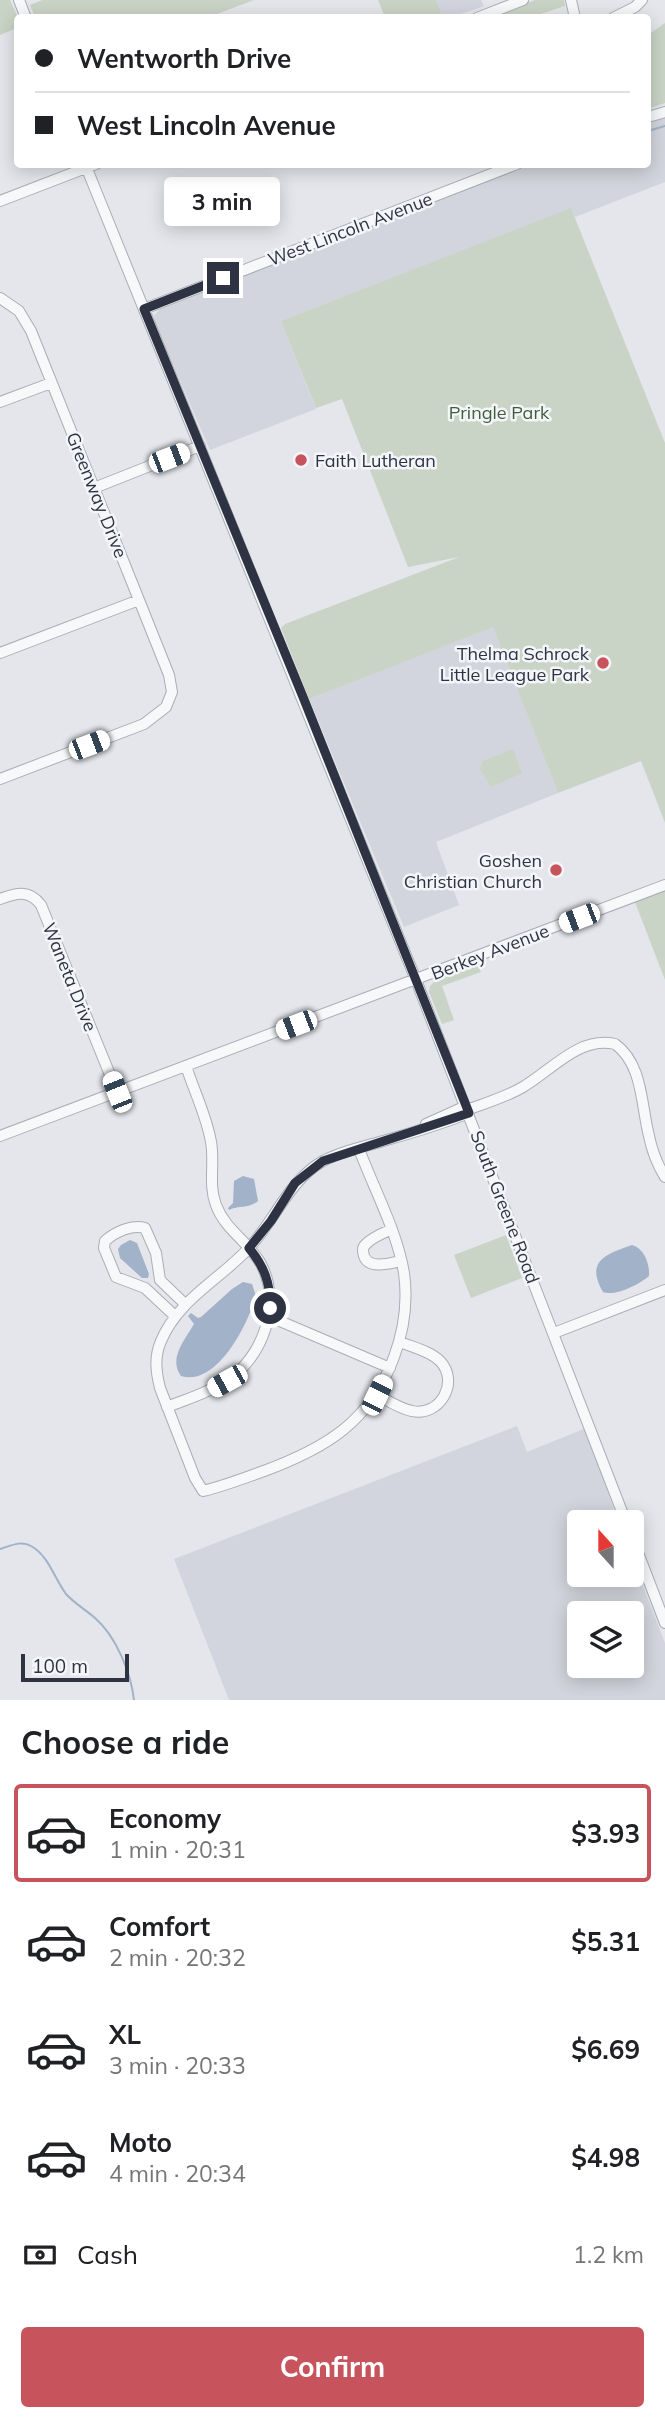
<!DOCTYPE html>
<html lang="en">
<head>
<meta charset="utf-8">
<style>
  body { margin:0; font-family:Mulish,sans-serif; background:#f2f2f2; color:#202124; height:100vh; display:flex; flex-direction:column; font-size:26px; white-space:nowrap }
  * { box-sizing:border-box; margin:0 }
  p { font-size:23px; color:#757577 }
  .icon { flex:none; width:38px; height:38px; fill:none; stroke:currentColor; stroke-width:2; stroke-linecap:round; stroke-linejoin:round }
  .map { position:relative; height:1700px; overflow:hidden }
  .side { display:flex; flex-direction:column; background:#fff; flex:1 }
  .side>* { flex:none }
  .guide { position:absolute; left:14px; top:14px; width:637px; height:154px; border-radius:7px; box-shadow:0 4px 18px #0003; display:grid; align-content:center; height:154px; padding:0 21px; background:#fff }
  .needle { width:46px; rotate:339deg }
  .tools { position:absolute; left:567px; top:1510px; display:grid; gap:14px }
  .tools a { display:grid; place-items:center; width:77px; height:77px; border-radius:7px; background:#fff; box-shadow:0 4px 18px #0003; font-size:35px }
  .scale { position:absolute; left:21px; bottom:18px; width:108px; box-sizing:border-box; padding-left:7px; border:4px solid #2d3343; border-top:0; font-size:19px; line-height:24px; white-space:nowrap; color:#2d3343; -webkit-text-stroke:5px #f4f5f8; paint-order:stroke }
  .end { position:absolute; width:32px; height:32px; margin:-16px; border:9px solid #2d3343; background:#fff; box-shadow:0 0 0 4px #fff }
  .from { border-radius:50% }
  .bubble { position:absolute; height:49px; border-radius:7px; background:#fff; box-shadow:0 4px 18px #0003; font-size:23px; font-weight:700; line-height:49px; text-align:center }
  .car { position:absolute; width:21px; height:42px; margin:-21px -10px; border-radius:9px; box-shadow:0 0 5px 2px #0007; background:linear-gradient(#fff 24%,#345 0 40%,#fff 0 76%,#345 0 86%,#fff 0) }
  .guide b { display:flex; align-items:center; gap:24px; height:66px; font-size:26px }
  .guide b+b { border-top:2px solid #e0e0e0 }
  .guide i { width:18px; height:18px; background:#202124 }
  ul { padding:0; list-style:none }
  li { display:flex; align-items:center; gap:21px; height:98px; margin:0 14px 10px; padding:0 7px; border:4px solid transparent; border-radius:7px }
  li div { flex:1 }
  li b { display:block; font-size:26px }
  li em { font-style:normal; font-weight:700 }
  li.active { border-color:#c7535d }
  li>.icon { width:63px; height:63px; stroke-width:1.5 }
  h2 { padding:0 21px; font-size:32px; line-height:84px }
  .pay { display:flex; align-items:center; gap:18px; height:77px; padding:0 21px; font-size:26px }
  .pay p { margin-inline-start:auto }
  .action { display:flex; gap:14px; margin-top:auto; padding:14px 21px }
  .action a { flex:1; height:80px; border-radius:7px; background:#c7535d; color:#fff; font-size:28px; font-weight:700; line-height:80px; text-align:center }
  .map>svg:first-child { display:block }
  .built { fill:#d2d5dd; fill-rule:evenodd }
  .green { fill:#c9d4c6 }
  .water { fill:#a2b2c8 }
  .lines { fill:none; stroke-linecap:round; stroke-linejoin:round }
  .stream { stroke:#a2b2c8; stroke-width:2 }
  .minor-casing { stroke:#a9adb5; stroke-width:12 }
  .minor { stroke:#f7f8f9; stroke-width:10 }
  .route { stroke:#2d3343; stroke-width:9 }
  .poi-dot { fill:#c7535d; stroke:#f4f5f8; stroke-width:2.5 }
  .labels { text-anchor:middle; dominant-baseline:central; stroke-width:5; stroke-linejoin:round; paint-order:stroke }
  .street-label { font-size:18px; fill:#2d3343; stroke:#f4f5f8 }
  .park-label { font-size:18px; fill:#3f5d3b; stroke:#f4f5f8 }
  .poi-label { font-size:18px; fill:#2d3343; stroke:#f4f5f8; text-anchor:end }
</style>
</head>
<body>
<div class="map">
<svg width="665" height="1700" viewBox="0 0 665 1700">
  <rect width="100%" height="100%" fill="#e4e6eb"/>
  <!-- built -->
  <path class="built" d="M436,0H481L484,6L452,17H443Z
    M665,117V182L575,217L571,209L281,321L316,409L210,450L155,323L154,316L160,309L330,240L530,165L648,164V122Z
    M493,626L558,793L436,842L459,905L404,927L309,699Z
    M517,1426L527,1452L586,1428L613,1507L614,1522H579V1575H632V1558L665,1643V1700H229L174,1559ZM579,1614H632V1666H579Z"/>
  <!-- green -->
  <path class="green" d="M0,0H10L18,18L17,28L0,35Z
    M42,0H254L209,17H35L30,5Z
    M378,0H436L443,17H385Z
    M535,0H564L565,6L531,17H490Z
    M665,23V103L648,109V35Z
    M571,208L665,443V823L641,761L558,793L493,627L309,699L281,628L285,624L459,557L408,567L342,399L316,408L281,321Z
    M513,749L522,773L491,787L480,769L483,761Z
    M665,885V980L633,897Z
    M478,965L481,972L442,986L454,1020L442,1024L429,992L430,986L435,981Z
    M506,1235L522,1278L471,1298L454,1255Z"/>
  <!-- water -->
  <path class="water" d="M243,1176L254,1179L258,1201C249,1209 239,1205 229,1210L228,1208L233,1203L234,1181Z
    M130,1240L137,1243L149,1274L148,1278H142L120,1258L118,1249L121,1245Z
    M632,1245C644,1248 650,1264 649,1276C640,1284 615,1297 603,1292C585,1261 606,1254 632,1245Z
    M243,1282L252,1284L256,1296C248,1324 217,1387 181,1376C168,1358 185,1340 194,1324L188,1316L191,1313L198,1318L201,1317L232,1289Z"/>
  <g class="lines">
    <!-- stream -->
    <path class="stream" d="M648,131L665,126
      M0,1549C10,1546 21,1540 31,1546C49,1556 54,1578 66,1594C74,1603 86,1610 95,1618C116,1636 131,1673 134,1700"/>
    <!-- minor casing -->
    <g class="minor-casing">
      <path id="minor" d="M19,0L26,18
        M571,0L575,18
        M477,18L523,0
        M613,18L635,7L642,0
        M648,117L665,112
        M85,164L416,980L626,1522
        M0,201L96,164
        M0,298L19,311L31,331L139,600L169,675L172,692L166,707L144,724L0,779
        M144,309L517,164
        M0,402L51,383
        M94,488L200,446
        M0,653L139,600
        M0,899C16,893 29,889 41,905L117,1092
        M467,1110C486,1103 506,1097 523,1087C552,1070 579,1036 615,1044C643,1064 641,1105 649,1136C652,1151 657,1164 665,1177
        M426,1124L466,1106
        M0,1136L665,885
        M359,1149C374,1189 397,1231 404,1273C408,1302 404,1330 394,1357C370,1422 326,1448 264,1471C244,1478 224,1486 203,1491L195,1478L160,1388C156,1372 154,1357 161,1341C178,1300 219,1280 248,1249C275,1221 288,1181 323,1161C341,1151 363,1147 383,1141C412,1133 441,1124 469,1113
        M390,1230C383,1233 371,1238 365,1245C362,1248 363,1252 364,1256C369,1270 391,1263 401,1261
        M175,1316L145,1288L116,1277L104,1248L105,1241C115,1232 132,1224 145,1228L156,1253L160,1280L185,1304
        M268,1316L390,1368
        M554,1333L665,1290
        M377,1395C387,1400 400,1409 412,1411C440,1417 460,1382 440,1361C430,1351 412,1347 400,1342
        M167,1407C187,1399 208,1393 226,1381C263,1358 282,1304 261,1264C249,1242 225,1230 216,1205C208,1184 215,1164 211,1142C207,1117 194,1091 186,1066
        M632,1537L665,1623"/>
    </g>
    <!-- minor -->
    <use href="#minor" class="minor"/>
  </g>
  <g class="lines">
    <!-- route -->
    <path class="route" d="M223,278L144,309L303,697L469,1113L323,1161L295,1183L271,1221L249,1248C264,1266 271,1284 270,1308"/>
  </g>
  <!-- markers -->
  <g class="poi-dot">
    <circle cx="301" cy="460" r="7"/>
    <circle cx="603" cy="663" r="7"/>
    <circle cx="556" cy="870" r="7"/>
  </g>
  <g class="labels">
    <!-- street labels -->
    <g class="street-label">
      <text transform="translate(350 229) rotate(-21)">West Lincoln Avenue</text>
      <text transform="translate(97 495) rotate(68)">Greenway Drive</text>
      <text transform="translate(490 952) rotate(-21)">Berkey Avenue</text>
      <text transform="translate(70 977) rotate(68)">Waneta Drive</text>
      <text transform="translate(505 1207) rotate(69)">South Greene Road</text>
    </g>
    <!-- park labels -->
    <g class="park-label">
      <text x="499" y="412">Pringle Park</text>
    </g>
    <!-- poi labels -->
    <g class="poi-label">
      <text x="315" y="460" text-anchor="start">Faith Lutheran</text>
      <text x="589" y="653">Thelma Schrock<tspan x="589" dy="21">Little League Park</tspan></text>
      <text x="542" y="860">Goshen<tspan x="542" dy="21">Christian Church</tspan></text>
    </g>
  </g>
</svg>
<div class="tools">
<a><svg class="needle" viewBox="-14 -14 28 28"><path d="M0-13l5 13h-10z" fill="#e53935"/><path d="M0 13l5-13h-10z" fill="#757577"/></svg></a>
<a><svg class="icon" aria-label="layers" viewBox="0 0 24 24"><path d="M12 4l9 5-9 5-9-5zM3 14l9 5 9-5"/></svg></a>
</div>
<div class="scale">100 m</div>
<i class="end from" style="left:270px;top:1308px"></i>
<i class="end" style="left:223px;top:278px"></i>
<div class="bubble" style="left:164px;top:177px;width:116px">3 min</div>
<i class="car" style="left:169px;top:458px;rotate:69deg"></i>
<i class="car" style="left:89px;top:745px;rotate:69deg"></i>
<i class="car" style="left:579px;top:918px;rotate:249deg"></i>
<i class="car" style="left:296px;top:1025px;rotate:249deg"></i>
<i class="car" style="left:117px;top:1092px;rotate:338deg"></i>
<i class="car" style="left:227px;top:1381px;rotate:241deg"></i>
<i class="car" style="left:377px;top:1395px;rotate:26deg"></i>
<div class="guide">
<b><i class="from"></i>Wentworth Drive</b>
<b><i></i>West Lincoln Avenue</b>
</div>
</div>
<section class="side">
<h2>Choose a ride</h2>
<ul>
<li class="active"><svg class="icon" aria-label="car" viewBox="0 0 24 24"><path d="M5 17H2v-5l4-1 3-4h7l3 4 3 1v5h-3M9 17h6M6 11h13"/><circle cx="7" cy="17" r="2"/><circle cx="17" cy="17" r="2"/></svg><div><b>Economy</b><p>1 min · 20:31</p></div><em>$3.93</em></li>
<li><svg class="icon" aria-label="car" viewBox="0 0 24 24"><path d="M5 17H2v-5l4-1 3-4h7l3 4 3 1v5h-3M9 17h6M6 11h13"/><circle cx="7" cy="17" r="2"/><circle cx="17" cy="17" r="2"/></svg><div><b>Comfort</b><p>2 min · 20:32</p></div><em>$5.31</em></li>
<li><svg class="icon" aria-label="car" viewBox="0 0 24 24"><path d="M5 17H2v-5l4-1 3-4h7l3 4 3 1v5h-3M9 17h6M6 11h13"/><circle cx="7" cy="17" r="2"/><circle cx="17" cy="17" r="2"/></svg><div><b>XL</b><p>3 min · 20:33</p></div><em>$6.69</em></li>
<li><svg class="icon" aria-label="car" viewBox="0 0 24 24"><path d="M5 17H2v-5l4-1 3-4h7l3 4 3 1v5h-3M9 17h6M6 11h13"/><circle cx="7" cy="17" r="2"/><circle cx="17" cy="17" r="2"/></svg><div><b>Moto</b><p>4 min · 20:34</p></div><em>$4.98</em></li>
</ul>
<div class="pay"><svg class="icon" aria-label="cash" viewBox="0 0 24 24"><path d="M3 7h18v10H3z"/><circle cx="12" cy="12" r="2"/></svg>Cash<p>1.2 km</p></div>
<div class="action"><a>Confirm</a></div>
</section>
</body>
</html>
